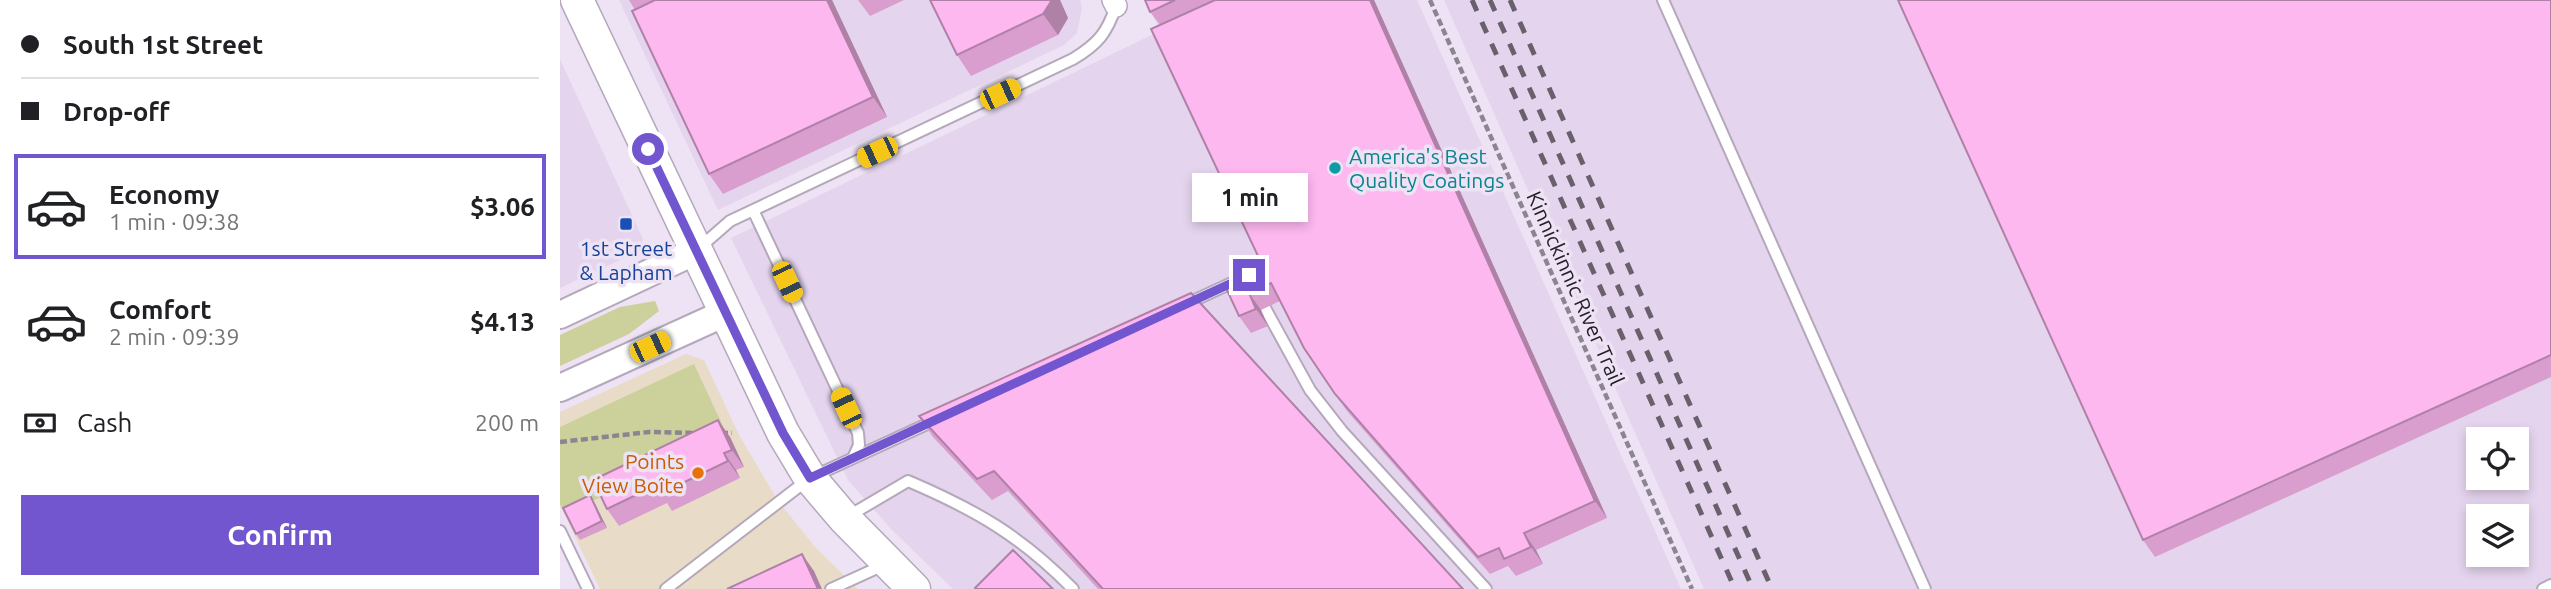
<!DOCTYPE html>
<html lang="en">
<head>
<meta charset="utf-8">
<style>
  body { margin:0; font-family:Ubuntu,sans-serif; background:#f6f6f6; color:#202124; height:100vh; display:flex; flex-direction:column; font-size:26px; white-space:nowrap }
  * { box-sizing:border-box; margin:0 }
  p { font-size:23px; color:#757577 }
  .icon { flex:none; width:38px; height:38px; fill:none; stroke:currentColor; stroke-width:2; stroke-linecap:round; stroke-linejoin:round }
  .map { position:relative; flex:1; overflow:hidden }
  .details { display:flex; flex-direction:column; background:#fff; width:560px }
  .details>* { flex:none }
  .hud { display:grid; align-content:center; height:154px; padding:0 21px; background:#fff }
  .fabs { position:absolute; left:1906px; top:427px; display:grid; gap:14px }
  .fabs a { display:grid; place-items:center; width:63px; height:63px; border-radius:0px; background:#fff; box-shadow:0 4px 10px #0003; font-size:35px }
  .end { position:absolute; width:32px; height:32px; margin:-16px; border:9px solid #7256d0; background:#fff; box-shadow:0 0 0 4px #fff }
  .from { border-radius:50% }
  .bubble { position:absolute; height:49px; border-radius:0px; background:#fff; box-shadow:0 4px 10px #0003; font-size:23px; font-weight:700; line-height:49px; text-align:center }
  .car { position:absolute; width:21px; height:42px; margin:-21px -10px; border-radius:9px; box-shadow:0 0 5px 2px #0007; background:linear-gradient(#f5c518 24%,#345 0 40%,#f5c518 0 76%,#345 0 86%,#f5c518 0) }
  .hud b { display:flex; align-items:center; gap:24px; height:66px; font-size:26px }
  .hud b+b { border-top:2px solid #e0e0e0 }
  .hud i { width:18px; height:18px; background:#202124 }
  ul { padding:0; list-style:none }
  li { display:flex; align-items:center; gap:21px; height:105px; margin:0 14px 10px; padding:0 7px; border:4px solid transparent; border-radius:0px }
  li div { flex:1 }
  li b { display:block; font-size:26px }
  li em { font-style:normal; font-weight:700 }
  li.current { border-color:#7256d0 }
  li>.icon { width:63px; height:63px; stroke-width:1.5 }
  .pay { display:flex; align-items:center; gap:18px; height:77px; padding:0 21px; font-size:26px }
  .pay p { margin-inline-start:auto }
  .cta { display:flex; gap:14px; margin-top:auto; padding:14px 21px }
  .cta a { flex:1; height:80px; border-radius:0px; background:#7256d0; color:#fff; font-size:28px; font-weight:700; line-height:80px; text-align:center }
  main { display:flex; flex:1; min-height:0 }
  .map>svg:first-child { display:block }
  .commercial { fill:#e8dcc8 }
  .built { fill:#e5d4ee; fill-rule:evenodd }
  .green { fill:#ccd09a }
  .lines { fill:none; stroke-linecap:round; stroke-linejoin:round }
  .service-casing { stroke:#b4a8ba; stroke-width:14 }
  .minor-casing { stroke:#b4a8ba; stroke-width:24 }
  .tertiary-casing { stroke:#b4a8ba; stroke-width:30 }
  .secondary-casing { stroke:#b4a8ba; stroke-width:35 }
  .path { stroke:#8d8492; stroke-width:4.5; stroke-dasharray:7 3.5; stroke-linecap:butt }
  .service { stroke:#fff; stroke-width:10 }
  .minor { stroke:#fff; stroke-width:21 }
  .tertiary { stroke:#fff; stroke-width:26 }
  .secondary { stroke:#fff; stroke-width:32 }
  .rail { stroke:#68616c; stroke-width:5; stroke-dasharray:12 12; stroke-linecap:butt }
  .wall { fill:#d99ece }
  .shaded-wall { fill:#b081a7 }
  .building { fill:#fcb8ef; stroke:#b081a7; stroke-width:2 }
  .route { stroke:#7256d0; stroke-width:9 }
  .culture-dot { fill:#0f9aa8; stroke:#eee2f5; stroke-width:2.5 }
  .transit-dot { fill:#1a4fb4; stroke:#eee2f5; stroke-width:2.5 }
  .food-dot { fill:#e8710a; stroke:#eee2f5; stroke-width:2.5 }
  .labels { text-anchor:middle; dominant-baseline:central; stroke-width:7; stroke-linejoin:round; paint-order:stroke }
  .culture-label { font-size:21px; fill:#0d838f; stroke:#eee2f5; text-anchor:start }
  .transit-label { font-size:21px; fill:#164399; stroke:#eee2f5 }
  .street-label { font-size:21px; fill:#242027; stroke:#eee2f5 }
  .food-label { font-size:21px; fill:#c56008; stroke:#eee2f5; text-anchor:end }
</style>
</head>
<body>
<main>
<section class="details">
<div class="hud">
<b><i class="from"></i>South 1st Street</b>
<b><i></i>Drop-off</b>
</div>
<ul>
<li class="current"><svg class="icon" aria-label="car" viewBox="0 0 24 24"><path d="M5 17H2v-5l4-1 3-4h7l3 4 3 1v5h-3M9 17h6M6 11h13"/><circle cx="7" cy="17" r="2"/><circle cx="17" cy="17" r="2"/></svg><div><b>Economy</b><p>1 min · 09:38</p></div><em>$3.06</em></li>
<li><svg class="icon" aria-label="car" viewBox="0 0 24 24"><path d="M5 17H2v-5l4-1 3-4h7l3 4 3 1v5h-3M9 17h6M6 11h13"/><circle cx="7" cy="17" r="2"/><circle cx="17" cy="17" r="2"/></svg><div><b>Comfort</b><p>2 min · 09:39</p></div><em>$4.13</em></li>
</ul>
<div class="pay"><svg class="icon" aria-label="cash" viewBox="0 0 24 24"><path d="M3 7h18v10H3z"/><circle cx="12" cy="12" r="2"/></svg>Cash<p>200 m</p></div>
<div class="cta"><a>Confirm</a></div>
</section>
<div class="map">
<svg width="1991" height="589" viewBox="0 0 1991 589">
  <rect width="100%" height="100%" fill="#eee2f5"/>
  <!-- commercial -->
  <path class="commercial" d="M126,354L144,360L179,435L218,501L256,548L298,589H40L0,505V412Z"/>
  <!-- built -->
  <path class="built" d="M59,0H520L522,8L517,33L504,45L158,210Z
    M586,0H857L1121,589H393L330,528L288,480L171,238L600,31Z
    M884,0H1991V589H1144ZM1918,439H1956V478H1918ZM1918,516H1956V555H1918Z
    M0,59L83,239L81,249L71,255L0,288Z"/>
  <!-- green -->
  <path class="green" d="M95,301L99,311L69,334L0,366V335L60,307Z
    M134,364L168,437L5,514L0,504V427Z"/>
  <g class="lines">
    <!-- service casing -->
    <g class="service-casing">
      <path id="service" d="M1103,0L1365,589
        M193,210L298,433L299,445L293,458
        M138,249L170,221L513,59C538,44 547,33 556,6
        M624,305L689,275L697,290
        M705,308L750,390L782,431L926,589
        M287,517L348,481C416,510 461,536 513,589
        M0,531L28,589
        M106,589L250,478L378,419
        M271,589L326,564
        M1983,589L1991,585"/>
    </g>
    <!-- minor casing -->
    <g class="minor-casing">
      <path id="minor" d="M553,0L556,6"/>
    </g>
    <!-- tertiary casing -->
    <g class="tertiary-casing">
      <path id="tertiary" d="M0,315L136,251
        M0,388L165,313"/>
    </g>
    <!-- secondary casing -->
    <g class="secondary-casing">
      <path id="secondary" d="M17,0L223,433L250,478L284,518L354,589"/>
    </g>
    <!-- path -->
    <path class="path" d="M870,0L1132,589
      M161,433H172
      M0,442L89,432L138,433"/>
    <!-- service -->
    <use href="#service" class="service"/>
    <!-- minor -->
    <use href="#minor" class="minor"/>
    <!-- tertiary -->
    <use href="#tertiary" class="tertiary"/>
    <!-- secondary -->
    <use href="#secondary" class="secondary"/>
    <!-- rail -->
    <path class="rail" d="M912,0L1175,589
      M930,0L1193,589
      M950,0L1212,589"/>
  </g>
  <!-- wall -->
  <path class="wall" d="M69,0H272L327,117L163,194L149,174L75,10Z
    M298,0H344L310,16Z
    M500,0L508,18L498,35L411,76L397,55Z
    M585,0H814L1047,518L976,550L983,564L956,576L948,566L930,574L787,411L775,394L720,301L701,310L708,326L691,333L679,316L666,288L706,273L600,25L590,12Z
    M1991,0V377L1595,557L1583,540Z
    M359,416L903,589H538L448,491L432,500L373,437Z
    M158,420L170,437L184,467L176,470L180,478L112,511L107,503L59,526L47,509Z
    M34,502L47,528L20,540L16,534Z"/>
  <!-- shaded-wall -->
  <path class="shaded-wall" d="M267,0H272L327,117L313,97Z
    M492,0H500L508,18L498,35L483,14Z
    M810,0H814L1047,518L1035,501Z
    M689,293L701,310L708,326L696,309Z
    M158,420L170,437L184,467L172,450Z
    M164,453L176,470L180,478L168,461Z
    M30,495L34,502L47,528L42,521Z
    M964,533L976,550L983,564L971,547Z
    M242,554L254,571L262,589H258Z"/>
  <!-- building -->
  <path class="building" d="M95,0H267L313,97L149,174L72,11Z
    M370,0H492L483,14L397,55Z
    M585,0H615L590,12Z
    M655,0H810L1035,501L964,533L971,547L944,559L939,548L918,557L775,394L744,348L711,283L689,293L696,309L679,316L666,288L706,273L591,29Z
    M1338,0H1991V355L1583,540Z
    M631,293L903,589H543L434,471L417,479L359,416Z
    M158,420L172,450L164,453L168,461L100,494L97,485L47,509L33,480Z
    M30,495L42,521L16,534L3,508Z
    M453,550L493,589H416L415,588Z
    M242,554L258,589H167Z"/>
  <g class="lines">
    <!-- route -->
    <path class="route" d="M88,149L223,433L250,478L689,275"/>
  </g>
  <!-- markers -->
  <circle class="culture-dot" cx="775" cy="168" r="7"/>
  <rect class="transit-dot" x="59" y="217" width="14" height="14" rx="3.5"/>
  <circle class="food-dot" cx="138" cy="473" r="7"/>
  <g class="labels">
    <!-- culture labels -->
    <g class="culture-label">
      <text x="789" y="156">America's Best<tspan x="789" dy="24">Quality Coatings</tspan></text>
    </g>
    <!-- transit labels -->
    <g class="transit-label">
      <text x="66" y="248">1st Street<tspan x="66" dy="24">&amp; Lapham</tspan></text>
    </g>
    <!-- street labels -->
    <g class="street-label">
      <text transform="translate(1016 288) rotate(66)">Kinnickinnic River Trail</text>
    </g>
    <!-- food labels -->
    <g class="food-label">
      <text x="124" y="461">Points<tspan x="124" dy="24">View Boîte</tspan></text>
    </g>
  </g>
</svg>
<div class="fabs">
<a><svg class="icon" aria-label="locate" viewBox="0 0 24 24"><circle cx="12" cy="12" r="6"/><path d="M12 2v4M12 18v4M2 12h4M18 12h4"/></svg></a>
<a><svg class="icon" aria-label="layers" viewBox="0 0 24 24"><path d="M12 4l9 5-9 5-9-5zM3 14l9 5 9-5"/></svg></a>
</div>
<i class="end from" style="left:88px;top:149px"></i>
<i class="end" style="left:689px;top:275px"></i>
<div class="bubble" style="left:632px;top:173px;width:116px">1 min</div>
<i class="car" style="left:440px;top:94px;rotate:65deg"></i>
<i class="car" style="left:317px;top:152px;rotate:245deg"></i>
<i class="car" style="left:227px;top:282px;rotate:155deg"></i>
<i class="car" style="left:90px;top:347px;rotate:65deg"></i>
<i class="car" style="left:286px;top:408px;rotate:335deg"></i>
</div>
</main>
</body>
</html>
